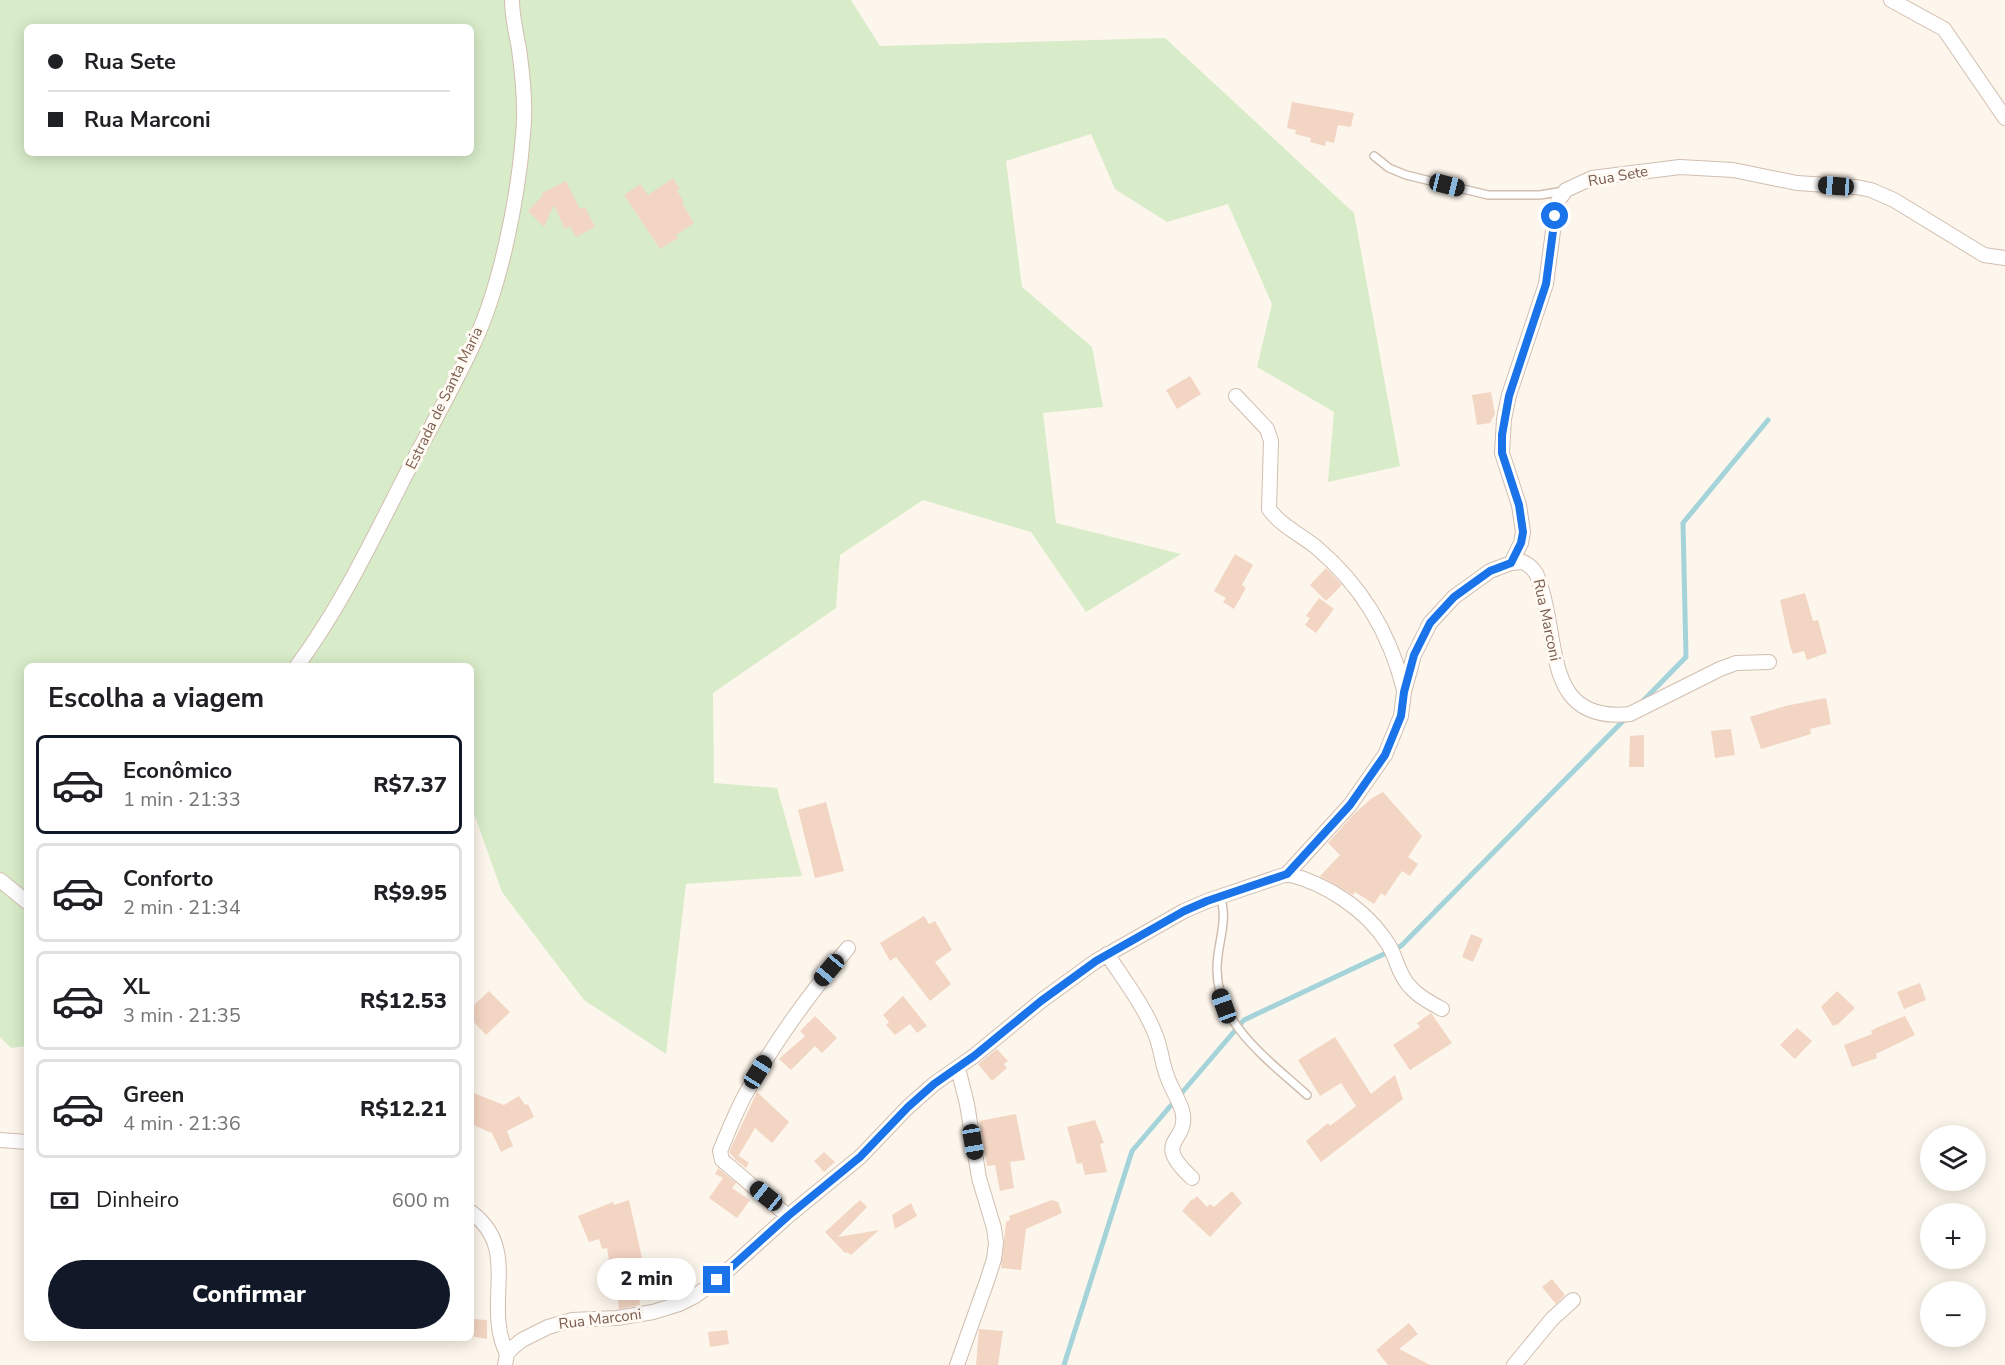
<!DOCTYPE html>
<html lang="pt">
<head>
<meta charset="utf-8">
<style>
  body { margin:0; font-family:"Nunito Sans",sans-serif; background:#f6f6f6; color:#202124; height:100vh; display:flex; flex-direction:column; font-size:22px; white-space:nowrap }
  * { box-sizing:border-box; margin:0 }
  p { font-size:20px; color:#757577 }
  .icon { flex:none; width:33px; height:33px; fill:none; stroke:currentColor; stroke-width:2; stroke-linecap:round; stroke-linejoin:round }
  .map { position:relative; flex:1; overflow:hidden }
  .panel { position:absolute; left:24px; top:663px; width:450px; height:678px; display:flex; flex-direction:column; background:#fff; border-radius:9px; box-shadow:0 3px 15px #0003 }
  .panel>* { flex:none }
  .hud { position:absolute; left:24px; top:24px; width:450px; height:132px; border-radius:9px; box-shadow:0 3px 15px #0003; display:grid; align-content:center; height:132px; padding:0 24px; background:#fff }
  .tools { position:absolute; left:1920px; top:1125px; display:grid; gap:12px }
  .tools a { display:grid; place-items:center; width:66px; height:66px; border-radius:50%; background:#fff; box-shadow:0 3px 15px #0003; font-size:30px }
  .end { position:absolute; width:27px; height:27px; margin:-14px; border:8px solid #1a73e8; background:#fff; box-shadow:0 0 0 3px #fff }
  .from { border-radius:50% }
  .bubble { position:absolute; height:42px; border-radius:21px; background:#fff; box-shadow:0 3px 15px #0003; font-size:20px; font-weight:800; line-height:42px; text-align:center }
  .car { position:absolute; width:18px; height:36px; margin:-18px -9px; border-radius:8px; box-shadow:0 0 4px 2px #0007; background:linear-gradient(#222 24%,#8ab4d8 0 40%,#222 0 76%,#8ab4d8 0 86%,#222 0) }
  .hud b { display:flex; align-items:center; gap:21px; height:57px; font-size:22px }
  .hud b+b { border-top:2px solid #e0e0e0 }
  .hud i { width:15px; height:15px; background:#202124 }
  ul { padding:0; list-style:none }
  li { display:flex; align-items:center; gap:18px; height:99px; margin:0 12px 9px; padding:0 12px; border:3px solid #e0e0e0; border-radius:9px }
  li div { flex:1 }
  li b { display:block; font-size:22px }
  li em { font-style:normal; font-weight:800 }
  li.selected { border-color:#111827 }
  li>.icon { width:54px; height:54px; stroke-width:1.5 }
  h2 { padding:0 24px; font-size:27px; line-height:72px }
  .pay { display:flex; align-items:center; gap:15px; height:66px; padding:0 24px; font-size:22px }
  .pay p { margin-inline-start:auto }
  .button { display:flex; gap:12px; margin-top:auto; padding:12px 24px }
  .button a { flex:1; height:69px; border-radius:36px; background:#111827; color:#fff; font-size:24px; font-weight:800; line-height:69px; text-align:center }
  .map>svg:first-child { display:block }
  .green { fill:#d8ecc9; fill-rule:evenodd }
  .lines { fill:none; stroke-linecap:round; stroke-linejoin:round }
  .stream { stroke:#a5d3da; stroke-width:5 }
  .building { fill:#f3d5c3 }
  .lane-casing { stroke:#d1beb0; stroke-width:10 }
  .street-casing { stroke:#d1beb0; stroke-width:16 }
  .lane { stroke:#fff; stroke-width:7 }
  .street { stroke:#fff; stroke-width:14 }
  .route { stroke:#1a73e8; stroke-width:8 }
  .labels { text-anchor:middle; dominant-baseline:central; stroke-width:6; stroke-linejoin:round; paint-order:stroke }
  .street-label { font-size:15px; fill:#7a5c4d; stroke:#fffaf3 }
</style>
</head>
<body>
<div class="map">
<svg width="2005" height="1365" viewBox="0 0 2005 1365">
  <rect width="100%" height="100%" fill="#fdf6ec"/>
  <!-- green -->
  <path class="green" d="M0,0H851L880,46L1165,38L1354,213L1400,466L1328,482L1334,412L1257,367L1272,304L1228,204L1167,222L1115,189L1091,134L1006,161L1022,287L1092,347L1103,407L1043,413L1056,523L1181,554L1086,612L1031,532L923,500L840,555L836,608L713,693L714,783L777,788L802,876L686,884L666,1054L584,1000L502,892L471,805V666H27V1046L11,1048L0,1037ZM27,27H471V153H27Z"/>
  <g class="lines">
    <!-- stream -->
    <path class="stream" d="M1639,705L1686,657L1683,523L1768,420
      M1064,1365L1132,1151L1244,1020L1401,946L1626,718"/>
  </g>
  <!-- building -->
  <path class="building" d="M1292,102L1354,113L1351,127L1338,125L1334,143L1326,141L1325,146L1310,142L1311,138L1295,134L1296,130L1287,128Z
    M673,178L680,189L677,191L684,202L682,203L694,223L676,235L678,238L660,249L624,195L640,184L648,195Z
    M566,181L580,209L585,207L595,227L576,237L570,226L565,229L554,205L544,227L528,211L543,195L542,193Z
    M1190,376L1201,394L1177,409L1166,390Z
    M1491,392L1495,414L1490,423L1477,425L1472,395Z
    M1235,554L1253,565L1242,585L1246,588L1234,609L1223,602L1226,598L1214,591Z
    M1326,568L1342,585L1326,601L1310,585Z
    M1805,593L1813,621L1818,620L1827,653L1807,660L1804,651L1793,654L1790,646L1780,600Z
    M1319,598L1334,609L1316,633L1305,625L1310,618L1306,616Z
    M1826,698L1831,724L1810,729L1811,734L1761,749L1750,717L1785,706Z
    M1731,729L1735,755L1715,758L1711,731Z
    M1644,735V767H1629L1630,736Z
    M1383,792L1422,836L1408,857L1418,864L1410,876L1402,871L1385,896L1381,893L1374,904L1355,892L1353,895L1320,876L1340,855L1328,843L1353,815L1372,798Z
    M826,802L844,871L815,878L798,810Z
    M924,916L929,924L935,921L952,950L935,962L951,984L930,1001L896,957L890,961L880,943Z
    M1471,934L1483,939L1473,962L1462,957Z
    M1920,983L1926,1000L1904,1009L1897,992Z
    M489,991L510,1012L486,1035L471,1019V1008Z
    M1837,991L1855,1008L1836,1026V1024L1833,1026L1821,1007Z
    M903,996L927,1026L917,1033L910,1024L895,1035L886,1025L889,1022L883,1015Z
    M1431,1013L1452,1043L1410,1070L1393,1045L1420,1027L1417,1023Z
    M815,1016L837,1038L822,1053L815,1046L791,1070L779,1059L805,1036L800,1031Z
    M1905,1016L1915,1035L1876,1054L1877,1058L1852,1067L1844,1045L1872,1034L1871,1031L1876,1028Z
    M1797,1028L1812,1041L1795,1059L1780,1045Z
    M1335,1037L1371,1094L1395,1075L1403,1099L1321,1162L1306,1141L1328,1123L1330,1126L1356,1106L1341,1083L1320,1096L1298,1060Z
    M997,1049L1008,1061L1004,1064L1007,1068L992,1081L978,1064Z
    M471,1092L504,1105L519,1096L525,1105L528,1104L534,1117L507,1131L513,1146L501,1152L492,1133L471,1124Z
    M757,1092L789,1122L772,1143L755,1128L736,1160L729,1152Z
    M1016,1114L1025,1160L1010,1162L1014,1188L1000,1191L995,1165L987,1166L979,1121Z
    M1095,1120L1104,1143L1100,1144L1107,1172L1085,1175L1082,1163L1077,1164L1067,1127Z
    M824,1152L835,1162L824,1172L814,1161Z
    M739,1156L749,1163L746,1168L736,1160Z
    M718,1168L736,1183L732,1188L750,1200L737,1218L709,1198L723,1178L715,1174Z
    M1232,1191L1242,1203L1210,1237L1182,1211L1192,1199L1193,1200L1197,1196L1207,1207L1210,1204L1214,1207Z
    M629,1200L647,1280L653,1278L655,1293L639,1297L640,1305L619,1309L615,1272L611,1273L607,1248L602,1249L599,1239L589,1242L578,1216L613,1202L614,1205Z
    M860,1200L867,1207L838,1237L879,1230L851,1255L846,1252L845,1253L825,1232Z
    M1052,1200L1058,1202L1062,1213L1026,1229L1021,1270L1001,1268L1006,1222L1010,1220L1009,1216Z
    M911,1203L917,1216L895,1229L892,1215Z
    M1552,1279L1565,1295L1556,1304L1542,1287Z
    M472,1319L487,1320V1339L471,1336Z
    M1409,1323L1418,1334L1399,1349L1430,1365H1388L1376,1350Z
    M979,1329L1003,1331L998,1365H976Z
    M727,1330L729,1344L710,1347L708,1332Z"/>
  <g class="lines">
    <!-- lane casing -->
    <g class="lane-casing">
      <path id="lane" d="M1374,156L1389,168L1406,175L1488,195H1540L1564,191
        M1220,896C1229,921 1217,943 1217,968C1216,1024 1270,1061 1307,1095"/>
    </g>
    <!-- street casing -->
    <g class="street-casing">
      <path id="street" d="M1891,0L1944,29L2005,118
        M1236,396L1267,429L1271,441L1269,509C1280,525 1301,535 1316,547C1361,585 1390,633 1404,690
        M1511,563L1521,543L1523,532L1519,505L1502,453L1504,419L1509,395L1546,284L1555,216L1558,201L1566,190L1592,178L1680,167L1733,170L1797,183L1856,187L1871,190L1894,200L1984,255L2005,258
        M297,666C339,609 369,547 401,484C424,439 450,394 472,347C500,290 518,199 523,135C526,106 523,78 519,49C516,32 512,17 512,0
        M1287,874C1325,883 1366,909 1388,944C1394,953 1396,963 1401,973C1409,991 1425,1000 1442,1009
        M0,880L27,902
        M1107,954C1124,980 1145,1007 1156,1036C1161,1049 1162,1063 1167,1076C1171,1088 1178,1098 1182,1110C1191,1144 1149,1138 1192,1178
        M0,1140L27,1142
        M471,1212C522,1250 482,1303 507,1354
        M788,1216L722,1160L720,1151C729,1130 737,1108 749,1088C777,1038 811,992 848,948
        M505,1365L507,1354L512,1348L522,1340L548,1327L572,1320L617,1318L653,1312L679,1304L695,1296L717,1280L788,1216L860,1157L908,1107L934,1084L974,1056L1041,1001L1096,961L1184,911L1207,901L1287,874L1350,805L1385,755L1401,716L1404,692L1414,655L1430,623L1454,597L1490,571L1511,563L1523,562C1537,569 1538,577 1542,591C1559,647 1546,723 1630,714L1720,669L1736,663L1769,662
        M957,1365L987,1281L994,1259L996,1243L994,1228L979,1178L967,1104L958,1068
        M1514,1365L1552,1319L1573,1300"/>
    </g>
    <!-- lane -->
    <use href="#lane" class="lane"/>
    <!-- street -->
    <use href="#street" class="street"/>
  </g>
  <g class="lines">
    <!-- route -->
    <path class="route" d="M717,1280L788,1216L860,1157L908,1107L934,1084L974,1056L1041,1001L1096,961L1184,911L1207,901L1287,874L1350,805L1385,755L1401,716L1404,692L1414,655L1430,623L1454,597L1490,571L1511,563L1521,543L1523,532L1519,505L1502,453V435L1509,396L1546,284L1555,216"/>
  </g>
  <g class="labels">
    <!-- street labels -->
    <g class="street-label">
      <text transform="translate(1618 176) rotate(-10)">Rua Sete</text>
      <text transform="translate(444 398) rotate(-64)">Estrada de Santa Maria</text>
      <text transform="translate(1547 620) rotate(78)">Rua Marconi</text>
      <text transform="translate(600 1319) rotate(-7)">Rua Marconi</text>
    </g>
  </g>
</svg>
<div class="tools">
<a><svg class="icon" aria-label="layers" viewBox="0 0 24 24"><path d="M12 4l9 5-9 5-9-5zM3 14l9 5 9-5"/></svg></a>
<a>+</a>
<a>−</a>
</div>
<i class="end from" style="left:1555px;top:216px"></i>
<i class="end" style="left:717px;top:1280px"></i>
<div class="bubble" style="left:597px;top:1258px;width:99px">2 min</div>
<i class="car" style="left:1447px;top:185px;rotate:104deg"></i>
<i class="car" style="left:1836px;top:186px;rotate:274deg"></i>
<i class="car" style="left:829px;top:970px;rotate:220deg"></i>
<i class="car" style="left:1224px;top:1006px;rotate:340deg"></i>
<i class="car" style="left:758px;top:1072px;rotate:32deg"></i>
<i class="car" style="left:973px;top:1142px;rotate:170deg"></i>
<i class="car" style="left:766px;top:1196px;rotate:309deg"></i>
<div class="hud">
<b><i class="from"></i>Rua Sete</b>
<b><i></i>Rua Marconi</b>
</div>
<section class="panel">
<h2>Escolha a viagem</h2>
<ul>
<li class="selected"><svg class="icon" aria-label="car" viewBox="0 0 24 24"><path d="M5 17H2v-5l4-1 3-4h7l3 4 3 1v5h-3M9 17h6M6 11h13"/><circle cx="7" cy="17" r="2"/><circle cx="17" cy="17" r="2"/></svg><div><b>Econômico</b><p>1 min · 21:33</p></div><em>R$7.37</em></li>
<li><svg class="icon" aria-label="car" viewBox="0 0 24 24"><path d="M5 17H2v-5l4-1 3-4h7l3 4 3 1v5h-3M9 17h6M6 11h13"/><circle cx="7" cy="17" r="2"/><circle cx="17" cy="17" r="2"/></svg><div><b>Conforto</b><p>2 min · 21:34</p></div><em>R$9.95</em></li>
<li><svg class="icon" aria-label="car" viewBox="0 0 24 24"><path d="M5 17H2v-5l4-1 3-4h7l3 4 3 1v5h-3M9 17h6M6 11h13"/><circle cx="7" cy="17" r="2"/><circle cx="17" cy="17" r="2"/></svg><div><b>XL</b><p>3 min · 21:35</p></div><em>R$12.53</em></li>
<li><svg class="icon" aria-label="car" viewBox="0 0 24 24"><path d="M5 17H2v-5l4-1 3-4h7l3 4 3 1v5h-3M9 17h6M6 11h13"/><circle cx="7" cy="17" r="2"/><circle cx="17" cy="17" r="2"/></svg><div><b>Green</b><p>4 min · 21:36</p></div><em>R$12.21</em></li>
</ul>
<div class="pay"><svg class="icon" aria-label="cash" viewBox="0 0 24 24"><path d="M3 7h18v10H3z"/><circle cx="12" cy="12" r="2"/></svg>Dinheiro<p>600 m</p></div>
<div class="button"><a>Confirmar</a></div>
</section>
</div>
</body>
</html>
